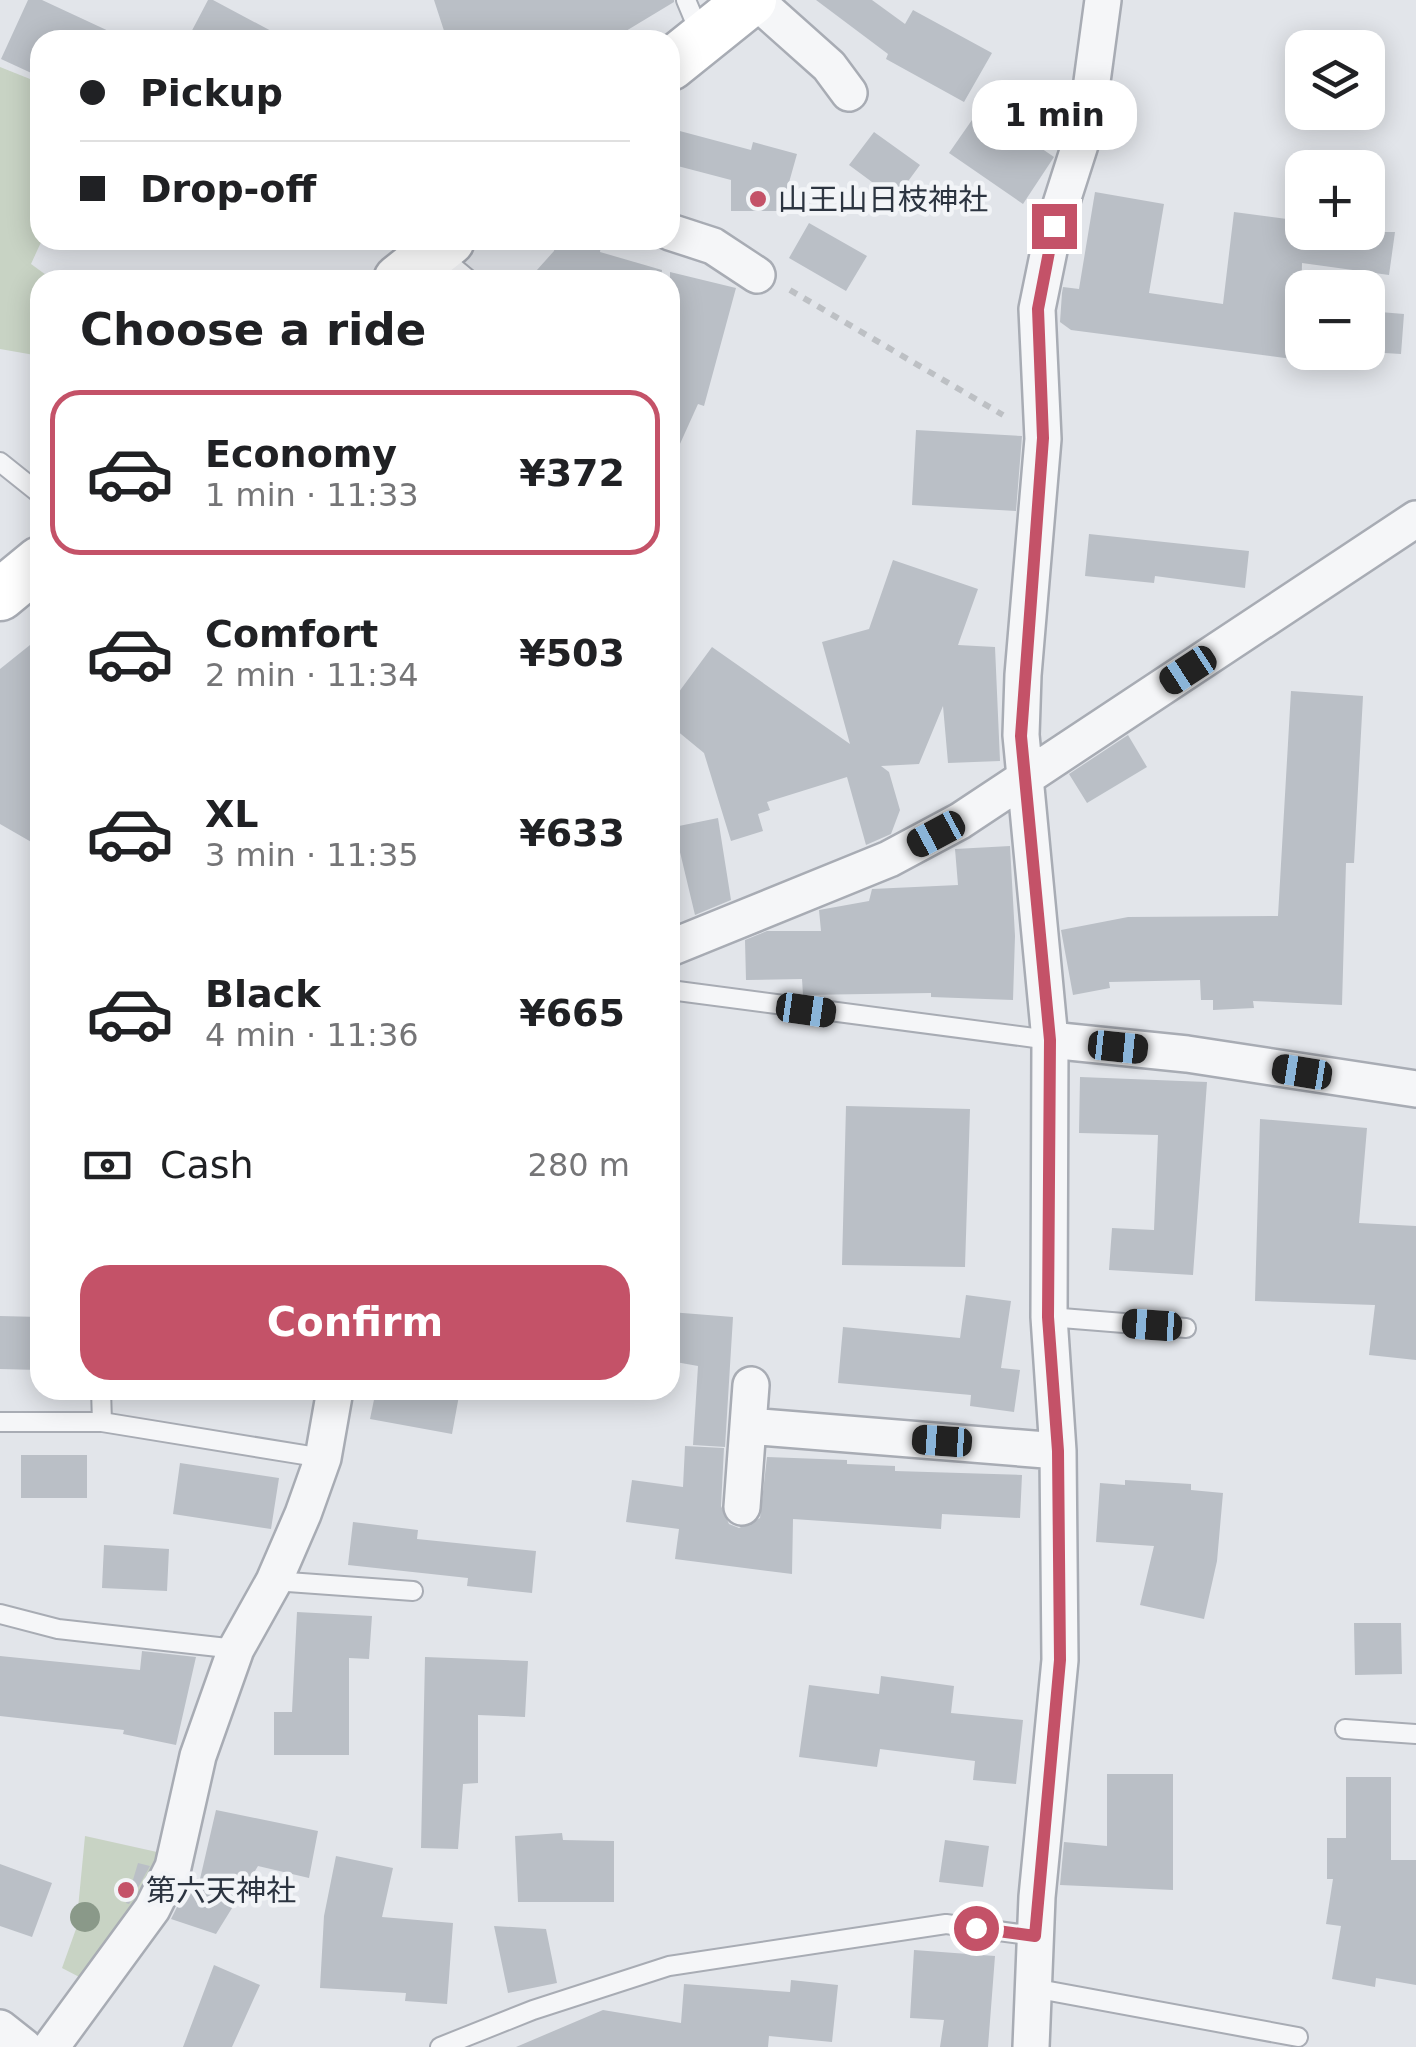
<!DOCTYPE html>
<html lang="en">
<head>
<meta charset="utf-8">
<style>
  body { margin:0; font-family:"DejaVu Sans","Noto Sans JP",sans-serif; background:#f2f2f2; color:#202124; height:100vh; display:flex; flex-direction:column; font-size:38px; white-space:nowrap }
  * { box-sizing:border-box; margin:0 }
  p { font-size:32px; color:#757577 }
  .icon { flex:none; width:55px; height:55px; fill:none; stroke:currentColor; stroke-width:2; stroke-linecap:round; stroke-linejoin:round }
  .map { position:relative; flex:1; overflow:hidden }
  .details { position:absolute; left:30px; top:270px; width:650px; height:1130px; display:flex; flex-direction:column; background:#fff; border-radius:30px; box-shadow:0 5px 25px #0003 }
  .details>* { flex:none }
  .banner { position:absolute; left:30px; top:30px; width:650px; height:220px; border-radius:30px; box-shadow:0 5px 25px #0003; display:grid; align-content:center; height:220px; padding:0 50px; background:#fff }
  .fabs { position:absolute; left:1285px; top:30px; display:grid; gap:20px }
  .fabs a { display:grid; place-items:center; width:100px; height:100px; border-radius:20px; background:#fff; box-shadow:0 5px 25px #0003; font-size:50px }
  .end { position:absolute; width:45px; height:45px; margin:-22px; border:12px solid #c45268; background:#fff; box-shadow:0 0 0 5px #fff }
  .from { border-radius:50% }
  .bubble { position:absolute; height:70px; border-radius:30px; background:#fff; box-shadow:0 5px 25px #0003; font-size:32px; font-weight:800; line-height:70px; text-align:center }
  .car { position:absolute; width:30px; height:60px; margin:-30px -15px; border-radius:12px; box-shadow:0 0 8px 2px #0007; background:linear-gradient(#222 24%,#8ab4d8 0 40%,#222 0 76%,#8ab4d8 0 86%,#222 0) }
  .banner b { display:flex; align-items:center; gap:35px; height:95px; font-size:38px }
  .banner b+b { border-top:2px solid #e0e0e0 }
  .banner i { width:25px; height:25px; background:#202124 }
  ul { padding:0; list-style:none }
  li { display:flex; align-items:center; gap:30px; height:165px; margin:0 20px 15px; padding:0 30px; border:5px solid transparent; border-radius:30px }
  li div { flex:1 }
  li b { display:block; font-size:38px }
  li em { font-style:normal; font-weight:800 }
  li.active { border-color:#c45268 }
  li>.icon { width:90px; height:90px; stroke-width:1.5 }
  h2 { padding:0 50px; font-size:45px; line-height:120px }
  .pay { display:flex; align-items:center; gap:25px; height:110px; padding:0 50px; font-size:38px }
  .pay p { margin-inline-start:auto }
  .action { display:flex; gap:20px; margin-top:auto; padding:20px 50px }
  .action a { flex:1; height:115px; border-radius:30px; background:#c45268; color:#fff; font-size:40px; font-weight:800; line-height:115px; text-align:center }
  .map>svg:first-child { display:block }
  .green { fill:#c8d3c4 }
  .building { fill:#babfc6 }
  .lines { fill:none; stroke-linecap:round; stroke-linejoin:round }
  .lane-casing { stroke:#a8acb4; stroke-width:22 }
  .street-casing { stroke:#a8acb4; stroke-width:40 }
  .secondary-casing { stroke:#a8acb4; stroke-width:55 }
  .path { stroke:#bdc0c4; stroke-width:6; stroke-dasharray:8 8; stroke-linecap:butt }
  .lane { stroke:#f5f6f8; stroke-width:18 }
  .street { stroke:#f5f6f8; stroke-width:35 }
  .secondary { stroke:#fff; stroke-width:50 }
  .tree { fill:#8a9989 }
  .route { stroke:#c45268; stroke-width:12 }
  .poi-dot { fill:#c45268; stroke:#f2f4f7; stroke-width:4 }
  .labels { text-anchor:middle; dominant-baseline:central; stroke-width:9; stroke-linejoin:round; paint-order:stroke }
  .poi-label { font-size:30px; fill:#2c3440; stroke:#f2f4f7; text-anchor:start }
</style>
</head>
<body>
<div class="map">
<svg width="1416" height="2047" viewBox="0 0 1416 2047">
  <rect width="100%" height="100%" fill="#e2e5ea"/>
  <!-- green -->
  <path class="green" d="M0,67L40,83L42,240L31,264L53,280H40V356L0,349Z
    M85,1836L166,1854L167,1860L85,1980L62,1968L76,1929Z"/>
  <!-- building -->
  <path class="building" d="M28,0H42L128,40H40V77L1,59Z
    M208,0H213L288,40H187Z
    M434,0H674V2L611,40H447Z
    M816,0H872L905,24L913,10L992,53L964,102L886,59L888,54Z
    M981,107L1054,157L1023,204L949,153Z
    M676,130L751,150L753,142L797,154L781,211H731V180L670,164Z
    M874,132L920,165L895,199L849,165Z
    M1095,192L1164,204L1149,293L1223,304L1234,212L1302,221V232H1395L1389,275L1302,263L1300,360L1071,330L1060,322L1062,293L1063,287L1079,289Z
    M809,223L867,256L846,291L789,258Z
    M556,240H602L600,252L662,270L661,280H528L554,251Z
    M670,272L736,288L704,406L698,404L670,466Z
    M1368,311L1404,314L1401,354L1368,352Z
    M916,430L1022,436L1016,511L912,505Z
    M1089,534L1249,551L1245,588L1155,576L1154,583L1085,576Z
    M893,560L978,589L958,645L995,647L1000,761L948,763L943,706L919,764L881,766L889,772L900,810L891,834L866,845L847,777L767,802L770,810L758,814L763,831L731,841L704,753L670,725V704L712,647L850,744L822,642L869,629Z
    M40,637V847L0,824V669Z
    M1291,691L1363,696L1354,863H1346L1342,1005L1253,1001L1254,1008L1213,1010V1000H1201L1200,980L1109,982L1110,988L1073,995L1061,930L1128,917L1278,916Z
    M1128,735L1147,767L1087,803L1069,774Z
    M718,818L731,900L695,915L674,827Z
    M1010,846L1015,936L1013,1000L931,997V993L803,995L802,979L746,980L745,940L767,931H821L819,910L869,901L872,889L958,885L955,849Z
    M1080,1077L1207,1082L1193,1275L1109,1270L1112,1228L1154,1230L1158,1135L1079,1133Z
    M846,1106L970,1109L965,1267L842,1265Z
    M1260,1119L1367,1128L1359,1223L1416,1226V1360L1369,1355L1375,1305L1255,1301Z
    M966,1295L1011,1301L1001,1368L1020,1370L1014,1412L970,1406L971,1395L838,1383L843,1327L960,1338Z
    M670,1312L733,1317L725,1447L693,1445L698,1366L670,1361Z
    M0,1316L40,1317L39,1370L0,1369Z
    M376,1390H460L452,1434L370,1419Z
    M685,1446L724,1448L721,1506L729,1524L739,1528L760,1518L767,1457L847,1460V1464L895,1466V1471L1022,1475L1020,1518L942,1514L941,1529L793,1519L792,1574L675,1559L679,1529L626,1522L632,1480L683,1487Z
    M21,1455H87V1498H21Z
    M180,1463L279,1478L271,1529L173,1514Z
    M1125,1480L1191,1484V1490L1223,1493L1217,1561L1204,1619L1140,1605L1154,1546L1096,1542L1100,1483L1125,1485Z
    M353,1522L418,1530L417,1539L536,1551L532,1593L467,1586L468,1578L348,1565Z
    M104,1545L169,1549L167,1591L102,1588Z
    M297,1612L372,1616L369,1659L349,1658V1755H274V1712H292Z
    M1354,1623H1401L1402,1674L1355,1675Z
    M142,1651L196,1657L176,1745L123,1734L124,1730L0,1716V1656L140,1670Z
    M425,1657L528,1661L525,1717L478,1715V1783L463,1784L458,1849L421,1848Z
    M881,1676L954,1686L951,1713L1023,1720L1016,1784L973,1780L975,1761L880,1749L877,1767L799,1757L809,1685L879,1694Z
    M1107,1774H1173V1890L1060,1885L1064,1842L1107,1846Z
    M1346,1777H1391V1860H1416V1985L1376,1978L1375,1987L1332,1979L1341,1926L1326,1924L1333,1879H1327V1838H1346Z
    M216,1810L318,1831L309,1878L258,1866L216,1934L171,1919L192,1877L200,1879Z
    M562,1833L563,1840L614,1841V1902H518L515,1836Z
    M945,1840L989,1846L983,1887L939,1882Z
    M336,1856L393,1868L382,1917L453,1923L447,2004L405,2001L406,1993L320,1988L324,1916Z
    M138,1863L150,1866L129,1904L126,1903Z
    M0,1864L52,1883L32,1937L0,1926Z
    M494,1926L546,1929L557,1983L508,1993Z
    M914,1950L995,1956L988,2047H940L944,2020L910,2018Z
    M214,1965L260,1985L232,2047H183Z
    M791,1980L838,1985L832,2042L769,2036L768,2047H516L603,2010L681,2023L684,1984L790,1992Z"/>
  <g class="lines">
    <!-- lane casing -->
    <g class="lane-casing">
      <path id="lane" d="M686,0L701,36
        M439,255L469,280
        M0,462L40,494
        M670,990L1050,1040
        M1049,1317L1186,1328
        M101,1390L102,1422
        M0,1422H102L323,1458
        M274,1581L413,1591
        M0,1614L58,1629L236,1649
        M1345,1729L1416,1734
        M1033,1988L1298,2037
        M440,2047L533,2010L669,1966L946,1924L1035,1936"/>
    </g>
    <!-- street casing -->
    <g class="street-casing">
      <path id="street" d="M755,0L829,66L849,93
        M670,232L713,246L757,275
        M670,948L889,859L960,821L1416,519
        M1050,1040L1187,1054L1416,1089
        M748,1426L1058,1451
        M742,1507L751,1385
        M0,2028L24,2047
        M51,2047L152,1909L173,1867L198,1756L236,1649L274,1581L303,1514L323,1458L335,1390
        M1031,2047L1037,1897L1060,1660L1058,1451L1049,1317L1050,1040L1021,735L1023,675L1043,439L1037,309L1054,226L1086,126L1103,0"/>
    </g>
    <!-- secondary casing -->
    <g class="secondary-casing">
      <path id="secondary" d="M670,65L751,0
        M399,280L449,240
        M0,595L40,562"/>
    </g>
    <!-- path -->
    <path class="path" d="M790,290L1003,415"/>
    <!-- lane -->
    <use href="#lane" class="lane"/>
    <!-- street -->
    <use href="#street" class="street"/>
    <!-- secondary -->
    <use href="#secondary" class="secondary"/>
  </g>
  <!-- trees -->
  <circle class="tree" cx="85" cy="1917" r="15"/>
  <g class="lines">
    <!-- route -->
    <path class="route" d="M976,1928L1035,1936L1060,1660L1058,1451L1048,1317L1050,1040L1021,736L1043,438L1038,309L1054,226"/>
  </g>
  <!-- markers -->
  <g class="poi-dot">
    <circle cx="758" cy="199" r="10"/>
    <circle cx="126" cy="1890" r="10"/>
  </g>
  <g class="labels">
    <!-- poi labels -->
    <g class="poi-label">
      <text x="778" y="199">山王山日枝神社</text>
      <text x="146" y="1890">第六天神社</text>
    </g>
  </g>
</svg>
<div class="fabs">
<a><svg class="icon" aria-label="layers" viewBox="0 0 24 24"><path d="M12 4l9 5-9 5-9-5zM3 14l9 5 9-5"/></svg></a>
<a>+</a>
<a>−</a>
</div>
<i class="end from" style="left:976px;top:1928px"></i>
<i class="end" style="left:1054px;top:226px"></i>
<div class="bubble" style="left:972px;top:80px;width:165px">1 min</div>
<i class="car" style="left:1188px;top:670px;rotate:237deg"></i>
<i class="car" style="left:936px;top:834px;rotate:242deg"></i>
<i class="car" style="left:806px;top:1010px;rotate:98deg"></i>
<i class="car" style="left:1118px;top:1047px;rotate:96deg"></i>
<i class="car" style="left:1302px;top:1072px;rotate:279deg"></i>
<i class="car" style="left:1152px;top:1325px;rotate:274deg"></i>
<i class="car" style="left:942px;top:1441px;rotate:274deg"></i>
<div class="banner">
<b><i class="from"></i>Pickup</b>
<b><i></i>Drop-off</b>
</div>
<section class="details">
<h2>Choose a ride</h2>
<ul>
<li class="active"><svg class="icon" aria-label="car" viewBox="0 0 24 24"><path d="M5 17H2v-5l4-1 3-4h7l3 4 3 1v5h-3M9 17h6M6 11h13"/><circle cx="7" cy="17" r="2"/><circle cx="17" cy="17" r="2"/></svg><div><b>Economy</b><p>1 min · 11:33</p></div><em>¥372</em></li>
<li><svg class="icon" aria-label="car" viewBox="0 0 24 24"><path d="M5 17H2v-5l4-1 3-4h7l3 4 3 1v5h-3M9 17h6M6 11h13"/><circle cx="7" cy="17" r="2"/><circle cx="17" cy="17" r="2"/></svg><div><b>Comfort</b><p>2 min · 11:34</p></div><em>¥503</em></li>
<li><svg class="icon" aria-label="car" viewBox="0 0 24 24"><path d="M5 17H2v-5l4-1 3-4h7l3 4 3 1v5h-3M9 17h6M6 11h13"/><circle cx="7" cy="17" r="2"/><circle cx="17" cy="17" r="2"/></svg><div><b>XL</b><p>3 min · 11:35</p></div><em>¥633</em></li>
<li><svg class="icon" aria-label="car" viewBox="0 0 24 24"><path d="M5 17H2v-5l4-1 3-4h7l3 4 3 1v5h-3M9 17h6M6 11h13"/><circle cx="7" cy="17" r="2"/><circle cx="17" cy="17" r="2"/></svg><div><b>Black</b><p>4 min · 11:36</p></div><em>¥665</em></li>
</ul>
<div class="pay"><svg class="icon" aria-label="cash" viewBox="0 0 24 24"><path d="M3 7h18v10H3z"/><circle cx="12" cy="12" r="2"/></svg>Cash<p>280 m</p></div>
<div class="action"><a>Confirm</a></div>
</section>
</div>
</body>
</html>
